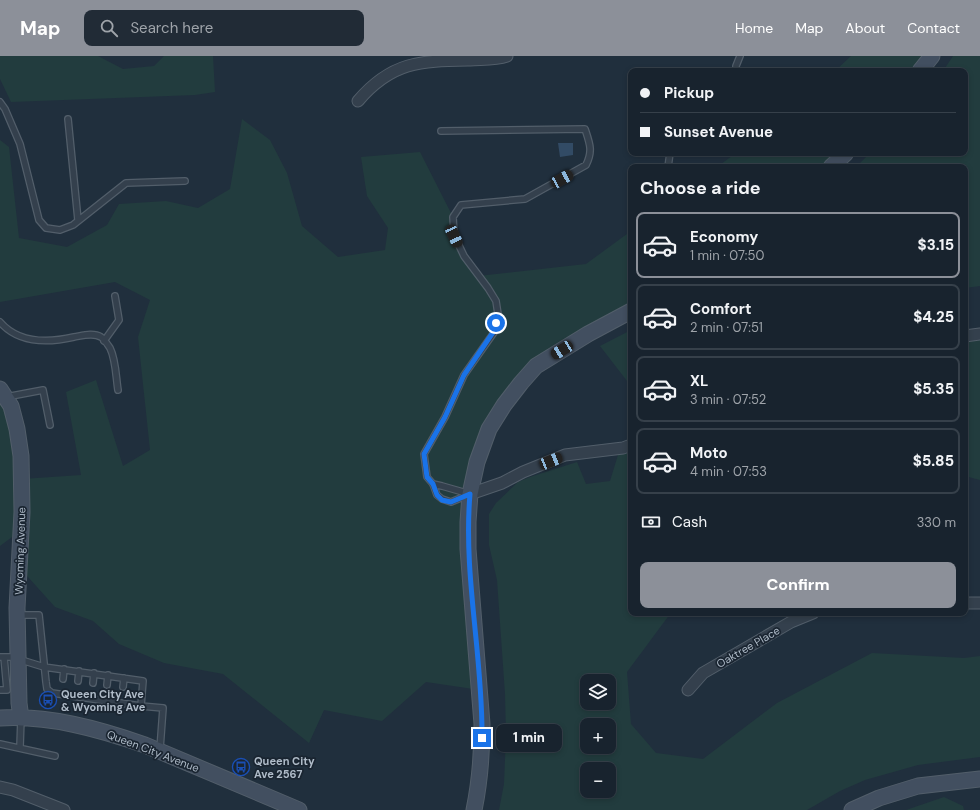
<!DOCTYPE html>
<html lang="en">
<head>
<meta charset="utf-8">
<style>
  body { margin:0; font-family:"DM Sans",sans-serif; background:#212b36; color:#f1f3f6; height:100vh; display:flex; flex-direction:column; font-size:15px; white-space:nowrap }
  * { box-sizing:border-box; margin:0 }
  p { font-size:13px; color:#9fa4aa }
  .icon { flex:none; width:22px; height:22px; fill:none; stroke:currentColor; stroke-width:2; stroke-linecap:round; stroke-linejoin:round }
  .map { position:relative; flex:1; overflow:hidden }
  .sheet { position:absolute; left:628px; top:108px; width:340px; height:452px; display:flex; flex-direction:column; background:#18232e; border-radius:8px; box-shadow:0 2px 6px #0003,0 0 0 1px #36404a }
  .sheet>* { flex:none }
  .banner { position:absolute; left:628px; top:12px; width:340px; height:88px; border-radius:8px; box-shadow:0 2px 6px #0003,0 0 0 1px #36404a; display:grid; align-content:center; height:88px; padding:0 12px; background:#18232e }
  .buttons { position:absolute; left:580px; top:618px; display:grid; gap:8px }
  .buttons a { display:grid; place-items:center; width:36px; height:36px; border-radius:8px; background:#18232e; box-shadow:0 2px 6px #0003,0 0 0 1px #36404a; font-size:20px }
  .end { position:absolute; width:18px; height:18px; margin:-9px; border:5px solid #1a73e8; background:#fff; box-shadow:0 0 0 2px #fff }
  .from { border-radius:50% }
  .bubble { position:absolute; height:28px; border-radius:8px; background:#18232e; box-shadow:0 2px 6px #0003,0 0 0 1px #36404a; font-size:13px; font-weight:800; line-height:28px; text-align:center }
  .car { position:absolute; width:12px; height:24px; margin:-12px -6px; border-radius:5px; box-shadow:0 0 3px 1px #0007; background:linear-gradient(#222 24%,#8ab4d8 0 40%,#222 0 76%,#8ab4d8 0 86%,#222 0) }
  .banner b { display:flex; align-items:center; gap:14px; height:38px; font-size:15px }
  .banner b+b { border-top:1px solid #36404a }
  .banner i { width:10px; height:10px; background:#f1f3f6 }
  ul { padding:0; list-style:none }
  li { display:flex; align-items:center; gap:12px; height:66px; margin:0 8px 6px; padding:0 4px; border:2px solid #36404a; border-radius:8px }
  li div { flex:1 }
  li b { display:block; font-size:15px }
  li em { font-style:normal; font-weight:800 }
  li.current { border-color:#8c9099 }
  li>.icon { width:36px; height:36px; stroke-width:1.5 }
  h2 { padding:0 12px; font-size:18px; line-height:48px }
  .pay { display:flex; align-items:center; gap:10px; height:44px; padding:0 12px; font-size:15px }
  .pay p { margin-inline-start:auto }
  .cta { display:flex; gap:8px; margin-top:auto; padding:8px 12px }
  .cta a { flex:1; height:46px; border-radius:8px; background:#8c9099; color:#fff; font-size:16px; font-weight:800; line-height:46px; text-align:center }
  header { display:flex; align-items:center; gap:24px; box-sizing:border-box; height:56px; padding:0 20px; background:#8c9099; color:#fff }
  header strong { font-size:19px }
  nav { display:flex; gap:22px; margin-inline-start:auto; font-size:14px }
  .search { width:280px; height:36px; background:#212b36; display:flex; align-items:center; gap:10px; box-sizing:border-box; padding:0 14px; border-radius:8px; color:#9fa4aa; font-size:15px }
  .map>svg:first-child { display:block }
  .green { fill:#223c3e; fill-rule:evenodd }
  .water { fill:#324b65 }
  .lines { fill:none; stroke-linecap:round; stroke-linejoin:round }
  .lane-casing { stroke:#525e6a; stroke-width:8 }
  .street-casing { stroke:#525e6a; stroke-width:13 }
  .secondary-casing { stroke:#525e6a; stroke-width:17 }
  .lane { stroke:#34404d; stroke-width:5.5 }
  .street { stroke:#34404d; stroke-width:11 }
  .secondary { stroke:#424f60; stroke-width:15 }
  .route { stroke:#1a73e8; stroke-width:5 }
  .labels { text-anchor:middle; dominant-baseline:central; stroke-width:3.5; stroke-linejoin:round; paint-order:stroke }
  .street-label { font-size:11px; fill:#afbbc8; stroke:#1a2531 }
  .poi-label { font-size:11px; font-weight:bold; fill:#afbbc8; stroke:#1a2531; text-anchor:start }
</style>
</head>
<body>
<header>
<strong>Map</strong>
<div class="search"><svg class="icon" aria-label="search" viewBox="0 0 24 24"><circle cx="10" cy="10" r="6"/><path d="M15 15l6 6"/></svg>Search here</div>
<nav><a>Home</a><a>Map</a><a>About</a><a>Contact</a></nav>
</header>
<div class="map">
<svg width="980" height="754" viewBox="0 0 980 754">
  <rect width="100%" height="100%" fill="#202f3d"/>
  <!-- green -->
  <path class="green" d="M0,0H98L123,13L154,10L164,0H213L215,36L195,39L11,46L0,23Z
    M851,0H932L920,15H835Z
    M953,0H980V230L965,232V111H856L870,97H965V15H943Z
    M242,63L270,84L287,117L302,170L338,201L385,194L388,172L367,140L361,101L420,96L453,161L454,179L478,220L586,208L631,175V255L536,310L504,349L470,438L480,634L426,626L382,665L324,654L309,687L223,618L164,607L119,588L93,565L55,551L19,511L20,475L0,490V333L22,423L81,419L66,336L96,324L123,410L150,394L138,281L150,244L115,226L0,246V84L9,91L19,182L67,191L107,169L119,148L166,145L198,152L230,133Z
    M736,97H845L825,111H717Z
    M631,274V322L627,325L600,290Z
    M980,278V424L965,420V280Z
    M631,392V557H673L670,558L627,616L631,668L656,697L703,703L777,647L872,597L964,602L980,600V701L918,709L865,724L840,735L807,754H499L504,728L506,679L505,638L497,524L489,489V458L496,447L518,426L530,421L577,406L586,428L610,425L618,399ZM587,625H609V647H587ZM587,669H609V691H587ZM587,713H609V735H587Z
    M944,741L963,750L964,754H906Z"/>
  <!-- water -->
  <path class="water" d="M558,87H573V99L560,101Z"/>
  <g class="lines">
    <!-- lane casing -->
    <g class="lane-casing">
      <path id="lane" d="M736,15V10L740,0
        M0,46L5,53L20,88L39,164L46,172L60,174L73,169L126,127L185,125
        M68,63L78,164
        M441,75L585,73C590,88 593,95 586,109L525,143L461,149L453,161L454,179L464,200L488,232L496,245L498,258L495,275L464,319L445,361L424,398L427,421L433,428L437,439L442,443L451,446L468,439
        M668,111L670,97
        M0,266C19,288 48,287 74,281C81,280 93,276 101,281C104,283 108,289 110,292C116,304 116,322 118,334
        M104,285L119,264L115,240
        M6,341L43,334L50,369
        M433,428L442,430L470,438
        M18,559H39L46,626L47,633L52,637L141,650
        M0,601H18
        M18,603L44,611L143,625L141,650L163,652L160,693
        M63,623L64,613
        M78,625L79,615
        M93,627L94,617
        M107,629L108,619
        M123,631L124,622
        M0,634H7L4,601
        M0,688L55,700
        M20,691L21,662"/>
    </g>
    <!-- street casing -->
    <g class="street-casing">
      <path id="street" d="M358,45C392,5 421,5 470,4C482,3 495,4 507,0
        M965,280L980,278
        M470,438L502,427L523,416L565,399L623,392L631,389
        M965,547H980
        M688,634L703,617L791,566L813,557
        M0,731L13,734L64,754"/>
    </g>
    <!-- secondary casing -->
    <g class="secondary-casing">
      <path id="secondary" d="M920,15L932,0
        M831,111L846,97
        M0,333L11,350L17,373L21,400L22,456L17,552L19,647L21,662
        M0,662C49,659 99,673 145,689L299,754
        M474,754C480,725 482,697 482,668L468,493V466L470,438L477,406L489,373L504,349L521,327L536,310L588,278L631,255
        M852,754L879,742L918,730L980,723"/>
    </g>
    <!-- lane -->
    <use href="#lane" class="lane"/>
    <!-- street -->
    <use href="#street" class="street"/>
    <!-- secondary -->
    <use href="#secondary" class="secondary"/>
  </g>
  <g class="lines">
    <!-- route -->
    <path class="route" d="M482,682C483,600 463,520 470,438L451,446L442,444L437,439L433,428L427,421L424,398L445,361L464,319L494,275L496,267"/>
  </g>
  <!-- icons -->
  <defs>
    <g id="bus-ring" transform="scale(0.9)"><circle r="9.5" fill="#1a2531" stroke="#1a4fb4" stroke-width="1.5"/><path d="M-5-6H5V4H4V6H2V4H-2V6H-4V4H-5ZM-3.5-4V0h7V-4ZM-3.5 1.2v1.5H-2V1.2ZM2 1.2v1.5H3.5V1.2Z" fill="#1a4fb4"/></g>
  </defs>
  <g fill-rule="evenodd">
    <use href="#bus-ring" x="48" y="644"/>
    <use href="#bus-ring" x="241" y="711"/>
  </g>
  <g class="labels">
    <!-- street labels -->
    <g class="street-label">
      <text transform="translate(20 495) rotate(-88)">Wyoming Avenue</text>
      <text transform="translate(748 591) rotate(-30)">Oaktree Place</text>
      <text transform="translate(153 695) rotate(21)">Queen City Avenue</text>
    </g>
    <!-- poi labels -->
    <g class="poi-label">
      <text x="61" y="638">Queen City Ave<tspan x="61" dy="13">&amp; Wyoming Ave</tspan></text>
      <text x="254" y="705">Queen City<tspan x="254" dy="13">Ave 2567</tspan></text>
    </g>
  </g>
</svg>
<div class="buttons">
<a><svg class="icon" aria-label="layers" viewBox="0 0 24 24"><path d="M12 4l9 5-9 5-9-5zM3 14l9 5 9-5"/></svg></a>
<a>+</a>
<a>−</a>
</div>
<i class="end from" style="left:496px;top:267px"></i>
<i class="end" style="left:482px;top:682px"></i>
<div class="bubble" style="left:496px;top:668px;width:66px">1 min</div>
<i class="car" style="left:562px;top:123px;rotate:61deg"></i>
<i class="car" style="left:454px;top:180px;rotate:155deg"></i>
<i class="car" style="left:562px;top:294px;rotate:238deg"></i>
<i class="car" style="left:551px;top:405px;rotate:68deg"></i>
<div class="banner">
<b><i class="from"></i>Pickup</b>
<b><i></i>Sunset Avenue</b>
</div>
<section class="sheet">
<h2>Choose a ride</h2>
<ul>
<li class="current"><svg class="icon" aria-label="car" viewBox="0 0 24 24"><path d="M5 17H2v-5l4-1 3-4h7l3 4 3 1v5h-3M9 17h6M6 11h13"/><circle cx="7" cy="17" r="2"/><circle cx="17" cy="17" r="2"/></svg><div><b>Economy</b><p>1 min · 07:50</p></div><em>$3.15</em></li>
<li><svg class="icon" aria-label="car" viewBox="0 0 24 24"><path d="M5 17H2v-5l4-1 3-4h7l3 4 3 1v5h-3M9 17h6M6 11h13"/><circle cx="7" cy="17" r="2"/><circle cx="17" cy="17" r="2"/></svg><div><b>Comfort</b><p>2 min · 07:51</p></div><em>$4.25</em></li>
<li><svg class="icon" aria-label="car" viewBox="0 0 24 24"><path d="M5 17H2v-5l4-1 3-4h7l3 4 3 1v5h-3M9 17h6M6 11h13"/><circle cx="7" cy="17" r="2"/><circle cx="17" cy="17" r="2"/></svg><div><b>XL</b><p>3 min · 07:52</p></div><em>$5.35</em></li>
<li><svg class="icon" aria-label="car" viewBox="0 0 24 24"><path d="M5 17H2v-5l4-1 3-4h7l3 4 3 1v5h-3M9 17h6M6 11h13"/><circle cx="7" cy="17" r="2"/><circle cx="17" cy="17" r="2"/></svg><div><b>Moto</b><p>4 min · 07:53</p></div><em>$5.85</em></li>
</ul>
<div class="pay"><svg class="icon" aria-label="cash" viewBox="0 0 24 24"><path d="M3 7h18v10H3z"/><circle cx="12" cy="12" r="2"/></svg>Cash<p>330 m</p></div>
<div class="cta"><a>Confirm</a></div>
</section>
</div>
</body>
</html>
